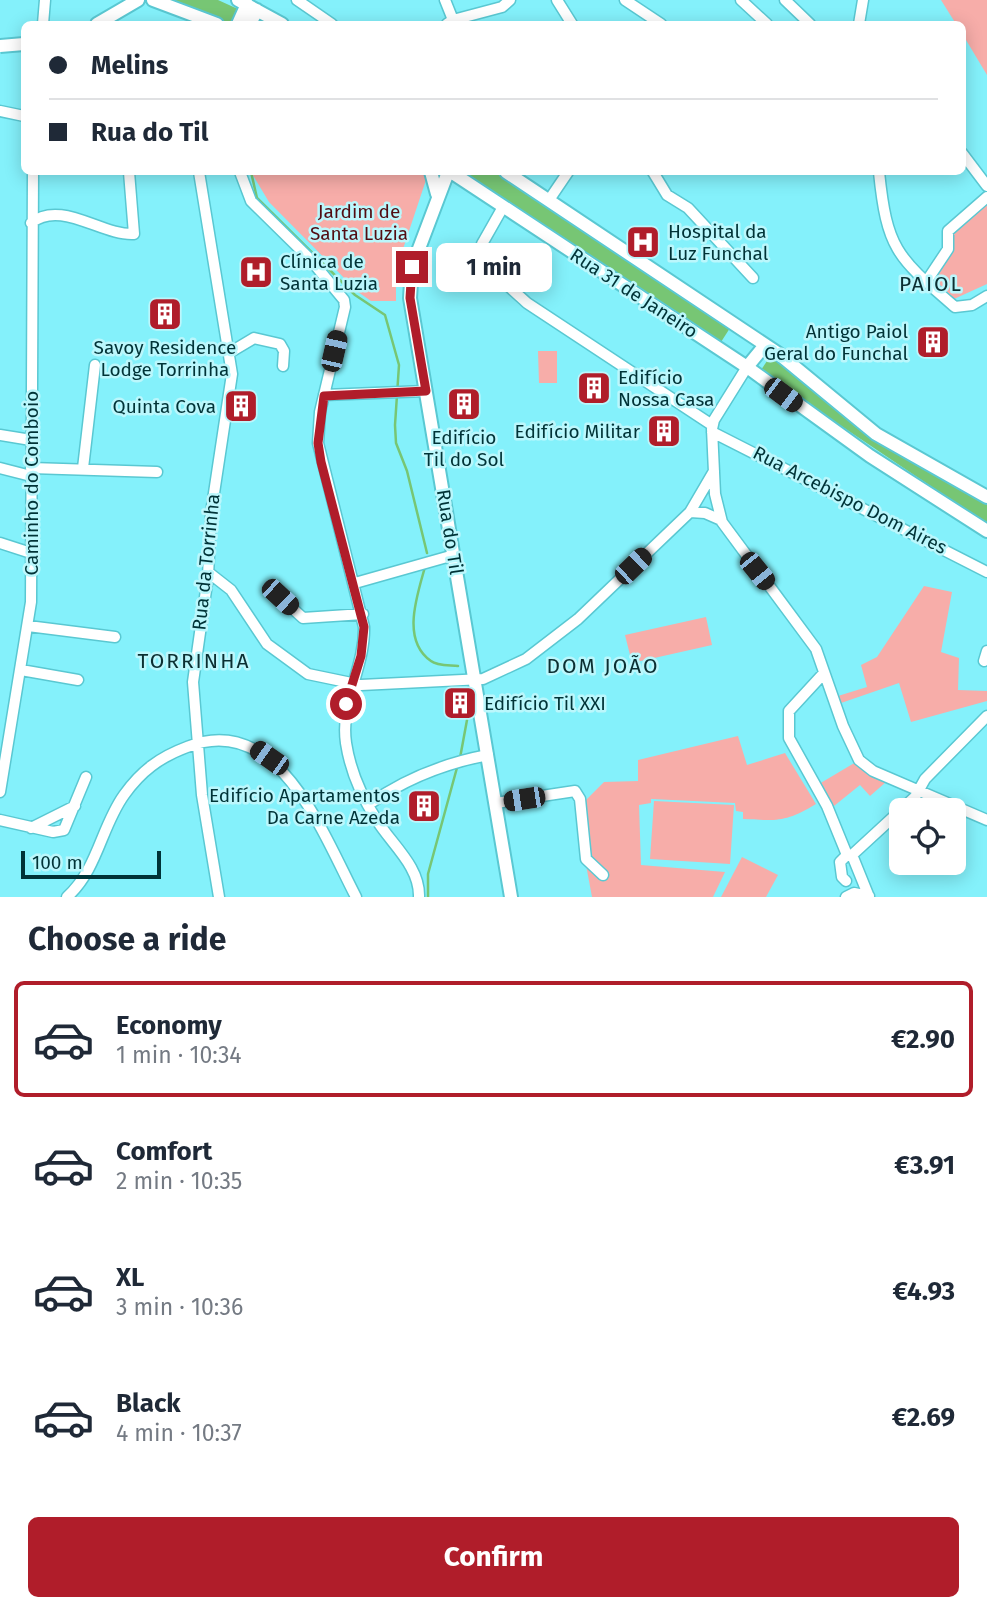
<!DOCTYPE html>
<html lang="en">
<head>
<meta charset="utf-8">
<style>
  body { margin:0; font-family:"Fira Sans",sans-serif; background:#f6f6f7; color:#1f2937; height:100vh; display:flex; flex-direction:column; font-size:26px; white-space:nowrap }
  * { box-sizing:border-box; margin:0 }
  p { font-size:23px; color:#747a83 }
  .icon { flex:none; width:38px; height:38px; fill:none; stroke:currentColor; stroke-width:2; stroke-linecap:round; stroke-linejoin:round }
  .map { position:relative; height:897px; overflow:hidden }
  .panel { display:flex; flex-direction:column; background:#fff; flex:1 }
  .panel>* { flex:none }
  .guide { position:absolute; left:21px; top:21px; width:945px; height:154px; border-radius:10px; box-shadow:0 4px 18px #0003; display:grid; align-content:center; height:154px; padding:0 28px; background:#fff }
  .buttons { position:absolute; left:889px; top:798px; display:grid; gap:14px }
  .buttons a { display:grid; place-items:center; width:77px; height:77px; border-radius:10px; background:#fff; box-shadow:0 4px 18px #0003; font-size:35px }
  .scale { position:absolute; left:21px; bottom:18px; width:140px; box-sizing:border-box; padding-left:7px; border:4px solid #003337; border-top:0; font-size:19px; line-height:24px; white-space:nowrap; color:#003337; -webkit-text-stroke:5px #bbf7fc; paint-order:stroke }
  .end { position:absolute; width:32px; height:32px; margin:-16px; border:9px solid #b01d2a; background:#fff; box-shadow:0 0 0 4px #fff }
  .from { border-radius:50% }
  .bubble { position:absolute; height:49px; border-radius:10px; background:#fff; box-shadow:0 4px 18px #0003; font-size:23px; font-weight:700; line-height:49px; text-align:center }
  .car { position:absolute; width:21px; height:42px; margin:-21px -10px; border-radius:9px; box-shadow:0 0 5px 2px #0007; background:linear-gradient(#222 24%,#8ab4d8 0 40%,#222 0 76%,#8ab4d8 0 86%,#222 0) }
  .guide b { display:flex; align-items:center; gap:24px; height:66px; font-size:26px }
  .guide b+b { border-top:2px solid #e0e1e3 }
  .guide i { width:18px; height:18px; background:#1f2937 }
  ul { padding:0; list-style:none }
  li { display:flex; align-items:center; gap:21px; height:116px; margin:0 14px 10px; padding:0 14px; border:4px solid transparent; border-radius:10px }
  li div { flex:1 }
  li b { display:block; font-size:26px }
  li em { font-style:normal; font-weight:700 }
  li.active { border-color:#b01d2a }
  li>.icon { width:63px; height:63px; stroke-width:1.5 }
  h2 { padding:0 28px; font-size:32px; line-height:84px }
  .primary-button { display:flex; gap:14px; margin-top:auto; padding:14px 28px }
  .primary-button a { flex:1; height:80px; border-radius:10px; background:#b01d2a; color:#fff; font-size:28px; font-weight:700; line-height:80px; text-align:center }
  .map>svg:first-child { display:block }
  .green { fill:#f7ada9 }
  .water { fill:#77c674 }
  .pier { fill:#84f1fb }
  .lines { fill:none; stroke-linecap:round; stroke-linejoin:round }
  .stream { stroke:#77c674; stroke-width:2.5 }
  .minor-casing { stroke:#5ac8d2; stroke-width:13 }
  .major-casing { stroke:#5ac8d2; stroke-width:16 }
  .minor { stroke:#fff; stroke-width:10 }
  .major { stroke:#fff; stroke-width:12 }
  .major-bridge-casing { stroke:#5ac8d2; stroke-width:16; stroke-linecap:butt }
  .major-bridge { stroke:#fff; stroke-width:12 }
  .route { stroke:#b01d2a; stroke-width:9 }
  .labels { text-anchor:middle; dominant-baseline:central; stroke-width:5; stroke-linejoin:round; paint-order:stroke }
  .park-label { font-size:19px; fill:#520c11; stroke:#bbf7fc }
  .poi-label { font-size:19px; fill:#003337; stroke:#bbf7fc; text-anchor:start }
  .street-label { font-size:19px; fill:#003337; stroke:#bbf7fc }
  .neighbourhood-label { font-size:21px; letter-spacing:2px; fill:#0b2f32; stroke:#bbf7fc }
</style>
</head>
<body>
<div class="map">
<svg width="987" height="897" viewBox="0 0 987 897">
  <rect width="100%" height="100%" fill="#84f1fb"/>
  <!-- green -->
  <path class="green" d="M941,0H987V75L963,35L962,24H956Z
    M251,172H419L427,177L396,270V301H371L358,292L269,202Z
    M987,201V284L954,299L932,277L952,232Z
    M538,351H557V383H539Z
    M924,586L952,592L941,652L959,658L958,690L987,691V701L911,722L899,683L841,703L838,696L867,687L861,665L877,657Z
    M706,617L712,645L632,663L625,635Z
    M738,736L747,765L785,753L816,804C786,822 778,821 743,819V812L736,811L735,803L651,799V803L639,805L641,865L725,872L713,897H592L584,854V802L604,782L638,781V760Z
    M856,762L886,782L870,796L860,785L834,806L819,784Z
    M654,801L734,805L730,864L650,859Z
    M742,857L778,875L766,897H721Z"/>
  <!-- water -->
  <path class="water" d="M169,0H218L271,24H229Z
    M459,172H497L769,354L876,441L987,505V524L819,411L811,409L759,368L637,286Z"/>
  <!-- pier -->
  <path class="pier" d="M730,328L771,355L761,370L721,342Z"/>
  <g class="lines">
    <!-- stream -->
    <path class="stream" d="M251,172L257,198L355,295L385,315L399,365L395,425L396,443L407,471L427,553
      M425,567C417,596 401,640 431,661C437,666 450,665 458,666
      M460,758L467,720
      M428,897V874L458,764"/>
    <!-- minor casing -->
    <g class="minor-casing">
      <path id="minor" d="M297,0L332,24
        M445,0L453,20
        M557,0L572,24
        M625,0L661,24
        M741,0L767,24
        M785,0L810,24
        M43,24L45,0
        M447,24L453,20L502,7L510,0
        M859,24L863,0
        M0,111L24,116
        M962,153L987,186
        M199,172L232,374L211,513L208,576L193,682L202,795L219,897
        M240,172L251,201L310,259L344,300L345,307L320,412L318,443L364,627C365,667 340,702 346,743C350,769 362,797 376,819C391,844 420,866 419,897
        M653,172L667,195L688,208L753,278
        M879,172C887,250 897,257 955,307L972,305L987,296
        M549,200L568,172
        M503,207L482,244C483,267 511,288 527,303L712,425
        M31,223C61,199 102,236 134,234L129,172
        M926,282L948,249V231L987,197
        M229,353L254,338L280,344L284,351L283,366
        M747,367L714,420L712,429L715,494L722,522L816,649L843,726L859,760L873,771L987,820
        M324,395L426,391
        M712,432L987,572
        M0,435L31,440
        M0,468L31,476
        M31,468L157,472
        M83,468L95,365
        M690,512L705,513L721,520
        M0,543L31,553
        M208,572L231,590L267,644L308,674L361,685L483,679L526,659L578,619L690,512L714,471
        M355,583L454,555
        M280,597L303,618L363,614
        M28,626L115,637
        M984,661L987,651
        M21,670L78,680
        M824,673L789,711V738L827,806L847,855
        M0,792L31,602L33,172
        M496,803L575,791L580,799L586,859L603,875
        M368,805C403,780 446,763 488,755
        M0,820L53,832L64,830L86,777
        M31,828L75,806
        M852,855L915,797L925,779L987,716
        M852,855L869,897
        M846,881L842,877L840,862L847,855
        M67,897C98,869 101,827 124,795C141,771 160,757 187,747C278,710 323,834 356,897
        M846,897L854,893L869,896"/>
    </g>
    <!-- major casing -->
    <g class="major-casing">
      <path id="major" d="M153,0L217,24
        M238,0L282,24
        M97,24L138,0
        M238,24L247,4
        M250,24L257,10
        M431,172L437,194
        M448,172L412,267L410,298L511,897
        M451,172L747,367L870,456L987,531
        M506,172L779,354L876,434L987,497
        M747,367L765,345"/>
    </g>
    <!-- minor -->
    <use href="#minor" class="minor"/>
    <!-- major -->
    <use href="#major" class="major"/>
    <!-- major-bridge casing -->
    <g class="major-bridge-casing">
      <path id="major-bridge" d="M0,46L24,44"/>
    </g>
    <!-- major-bridge -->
    <use href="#major-bridge" class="major-bridge"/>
  </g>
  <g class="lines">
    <!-- route -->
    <path class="route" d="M346,704L361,656L364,627L321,462L318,443L324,396L426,391L410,298L412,267"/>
  </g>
  <!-- icons -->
  <defs>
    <g id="hospital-square" transform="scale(1.75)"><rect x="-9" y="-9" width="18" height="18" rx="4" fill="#b01d2a" stroke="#bbf7fc"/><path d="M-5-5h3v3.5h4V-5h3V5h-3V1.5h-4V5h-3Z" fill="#fff"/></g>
    <g id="building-square" transform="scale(1.75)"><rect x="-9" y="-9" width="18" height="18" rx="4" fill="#b01d2a" stroke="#bbf7fc"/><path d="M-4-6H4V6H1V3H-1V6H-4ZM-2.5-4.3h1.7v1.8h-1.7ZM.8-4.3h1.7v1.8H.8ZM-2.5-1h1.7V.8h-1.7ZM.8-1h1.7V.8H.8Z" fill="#fff"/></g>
  </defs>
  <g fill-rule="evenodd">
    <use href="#hospital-square" x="643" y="242"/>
    <use href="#hospital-square" x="256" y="272"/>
    <use href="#building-square" x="165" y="314"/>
    <use href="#building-square" x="933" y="342"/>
    <use href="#building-square" x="594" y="388"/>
    <use href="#building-square" x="464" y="404"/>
    <use href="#building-square" x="241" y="406"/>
    <use href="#building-square" x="664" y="431"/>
    <use href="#building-square" x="460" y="703"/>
    <use href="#building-square" x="424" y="806"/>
  </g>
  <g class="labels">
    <!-- park labels -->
    <g class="park-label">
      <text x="359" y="211">Jardim de<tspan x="359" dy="22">Santa Luzia</tspan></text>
    </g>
    <!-- poi labels -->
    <g class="poi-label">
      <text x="668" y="231">Hospital da<tspan x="668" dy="22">Luz Funchal</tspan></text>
      <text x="280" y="261">Clínica de<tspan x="280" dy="22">Santa Luzia</tspan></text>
      <text x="908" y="331" text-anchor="end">Antigo Paiol<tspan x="908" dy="22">Geral do Funchal</tspan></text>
      <text x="165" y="347" text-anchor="middle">Savoy Residence<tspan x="165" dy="22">Lodge Torrinha</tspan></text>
      <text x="618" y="377">Edifício<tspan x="618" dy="22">Nossa Casa</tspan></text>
      <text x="216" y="406" text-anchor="end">Quinta Cova</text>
      <text x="640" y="431" text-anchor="end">Edifício Militar</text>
      <text x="464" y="437" text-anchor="middle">Edifício<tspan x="464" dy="22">Til do Sol</tspan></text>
      <text x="484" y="703">Edifício Til XXI</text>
      <text x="400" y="795" text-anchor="end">Edifício Apartamentos<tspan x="400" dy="22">Da Carne Azeda</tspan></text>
    </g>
    <!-- street labels -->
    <g class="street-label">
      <text transform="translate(634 293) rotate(33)">Rua 31 de Janeiro</text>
      <text transform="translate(31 483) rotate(-90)">Caminho do Comboio</text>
      <text transform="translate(850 500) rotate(27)">Rua Arcebispo Dom Aires</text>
      <text transform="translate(450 532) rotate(81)">Rua do Til</text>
      <text transform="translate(206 562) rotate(-84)">Rua da Torrinha</text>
    </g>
    <!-- neighbourhood labels -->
    <g class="neighbourhood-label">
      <text x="931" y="284">PAIOL</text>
      <text x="194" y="661">TORRINHA</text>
      <text x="603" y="666">DOM JOÃO</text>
    </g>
  </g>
</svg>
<div class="buttons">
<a><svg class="icon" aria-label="locate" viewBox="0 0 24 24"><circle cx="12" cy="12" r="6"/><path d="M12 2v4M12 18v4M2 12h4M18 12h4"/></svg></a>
</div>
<div class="scale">100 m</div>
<i class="end from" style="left:346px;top:704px"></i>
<i class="end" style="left:412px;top:267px"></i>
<div class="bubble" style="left:436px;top:243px;width:116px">1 min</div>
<i class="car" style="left:334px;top:351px;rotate:13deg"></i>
<i class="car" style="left:783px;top:395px;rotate:127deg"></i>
<i class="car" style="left:633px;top:566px;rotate:46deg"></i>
<i class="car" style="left:757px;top:571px;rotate:141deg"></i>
<i class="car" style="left:280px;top:597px;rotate:133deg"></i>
<i class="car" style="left:269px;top:758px;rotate:305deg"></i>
<i class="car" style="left:524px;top:799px;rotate:261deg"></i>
<div class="guide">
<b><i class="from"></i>Melins</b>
<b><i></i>Rua do Til</b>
</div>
</div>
<section class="panel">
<h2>Choose a ride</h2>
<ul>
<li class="active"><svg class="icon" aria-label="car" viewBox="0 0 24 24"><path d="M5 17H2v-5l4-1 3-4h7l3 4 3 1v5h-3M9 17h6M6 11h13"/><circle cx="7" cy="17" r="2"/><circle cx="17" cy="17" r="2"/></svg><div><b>Economy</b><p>1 min · 10:34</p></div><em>€2.90</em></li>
<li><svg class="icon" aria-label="car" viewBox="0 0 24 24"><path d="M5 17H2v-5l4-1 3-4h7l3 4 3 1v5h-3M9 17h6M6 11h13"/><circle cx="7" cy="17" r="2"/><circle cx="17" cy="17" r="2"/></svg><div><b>Comfort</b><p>2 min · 10:35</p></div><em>€3.91</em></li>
<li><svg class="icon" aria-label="car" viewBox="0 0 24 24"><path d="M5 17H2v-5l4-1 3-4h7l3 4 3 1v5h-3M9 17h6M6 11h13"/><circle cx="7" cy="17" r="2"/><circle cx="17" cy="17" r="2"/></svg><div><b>XL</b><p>3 min · 10:36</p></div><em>€4.93</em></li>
<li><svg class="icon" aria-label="car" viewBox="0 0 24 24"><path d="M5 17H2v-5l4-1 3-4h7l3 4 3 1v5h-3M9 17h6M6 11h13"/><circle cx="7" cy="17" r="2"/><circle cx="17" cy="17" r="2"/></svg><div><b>Black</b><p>4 min · 10:37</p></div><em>€2.69</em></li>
</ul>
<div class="primary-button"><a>Confirm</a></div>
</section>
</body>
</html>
